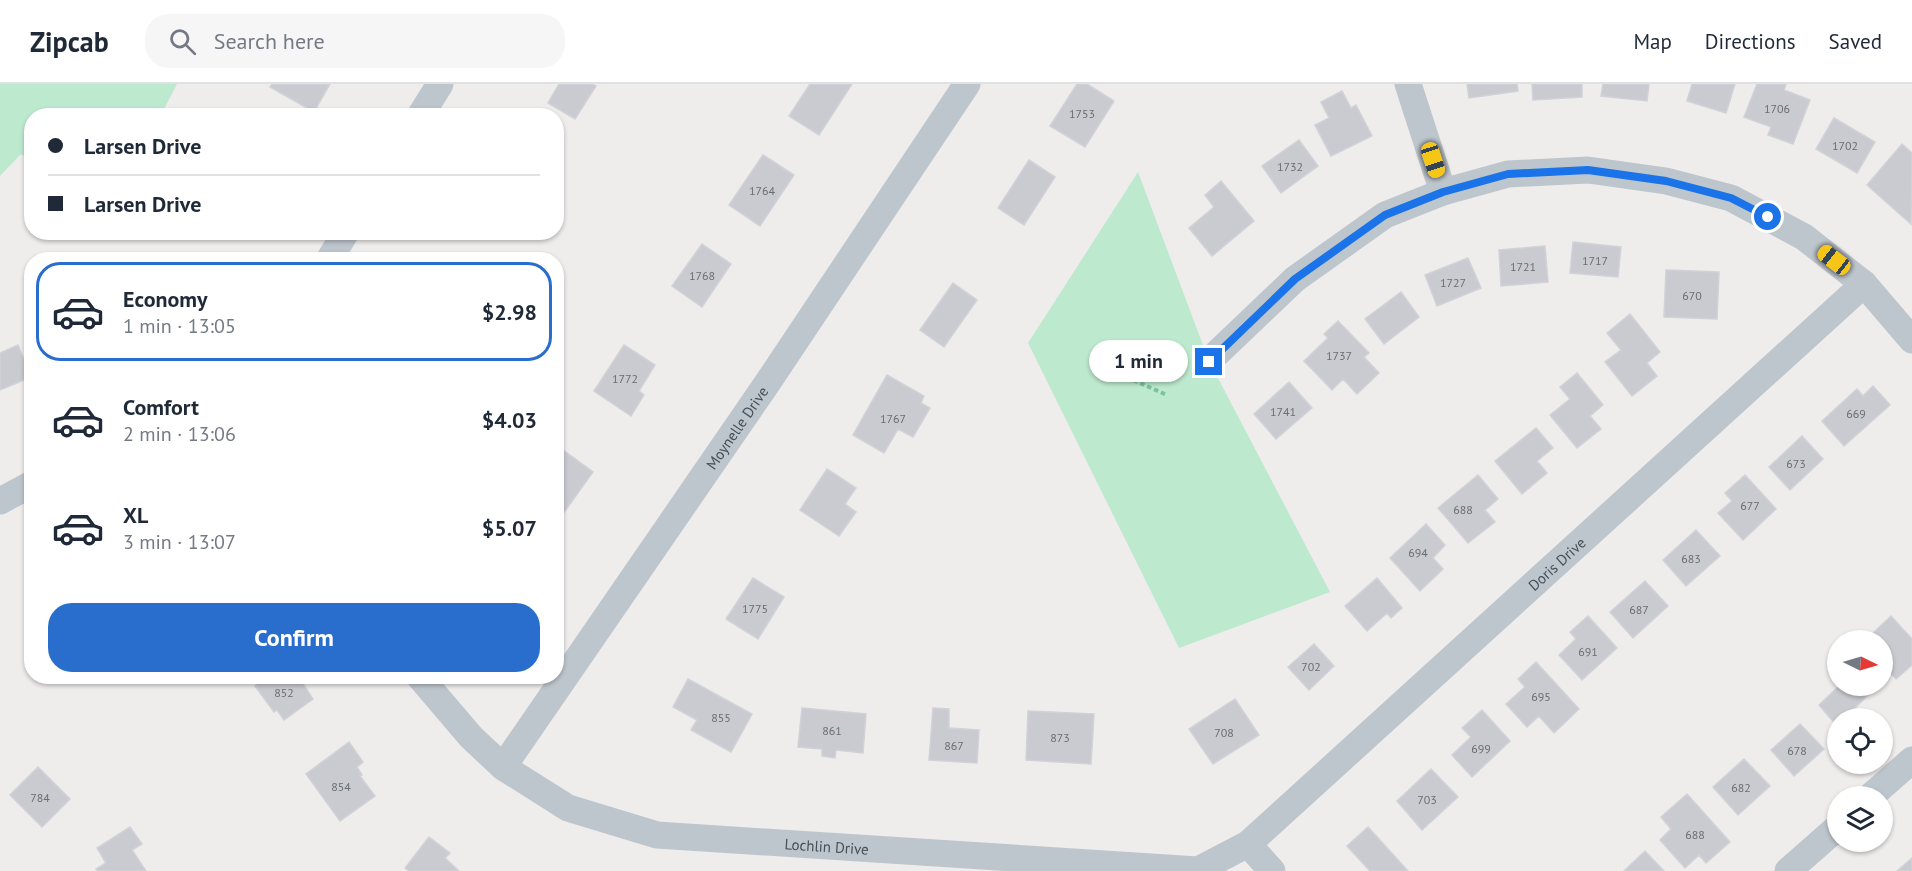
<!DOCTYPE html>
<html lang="en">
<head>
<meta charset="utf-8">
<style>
  body { margin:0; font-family:"PT Sans",sans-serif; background:#f6f6f7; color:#1f2937; height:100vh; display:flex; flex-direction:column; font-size:22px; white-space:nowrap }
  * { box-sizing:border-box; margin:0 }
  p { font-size:20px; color:#747a83 }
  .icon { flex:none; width:33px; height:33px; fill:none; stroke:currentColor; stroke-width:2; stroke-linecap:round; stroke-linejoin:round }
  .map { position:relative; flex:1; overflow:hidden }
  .sheet { position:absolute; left:24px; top:168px; width:540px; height:432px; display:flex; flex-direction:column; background:#fff; border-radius:24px; box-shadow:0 2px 4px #0004 }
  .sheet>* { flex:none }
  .hud { position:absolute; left:24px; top:24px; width:540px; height:132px; border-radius:24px; box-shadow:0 2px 4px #0004; display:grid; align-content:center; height:132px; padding:0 24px; background:#fff }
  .needle { width:39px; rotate:95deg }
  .buttons { position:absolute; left:1827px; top:546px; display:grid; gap:12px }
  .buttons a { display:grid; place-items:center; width:66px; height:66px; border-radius:50%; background:#fff; box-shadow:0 2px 4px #0004; font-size:30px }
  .end { position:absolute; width:27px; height:27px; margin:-14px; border:8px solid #1a73e8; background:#fff; box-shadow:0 0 0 3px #fff }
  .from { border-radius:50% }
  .bubble { position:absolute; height:42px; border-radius:21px; background:#fff; box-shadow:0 2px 4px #0004; font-size:20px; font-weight:700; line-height:42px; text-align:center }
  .car { position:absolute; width:18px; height:36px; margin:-18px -9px; border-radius:8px; box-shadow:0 0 4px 2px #0007; background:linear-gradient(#f5c518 24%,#345 0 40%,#f5c518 0 76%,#345 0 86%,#f5c518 0) }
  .hud b { display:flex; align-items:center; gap:21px; height:57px; font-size:22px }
  .hud b+b { border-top:2px solid #e0e1e3 }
  .hud i { width:15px; height:15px; background:#1f2937 }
  ul { padding:10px 0 0; list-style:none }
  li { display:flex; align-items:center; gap:18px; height:99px; margin:0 12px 9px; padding:0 12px; border:3px solid transparent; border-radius:24px }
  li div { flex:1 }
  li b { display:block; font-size:22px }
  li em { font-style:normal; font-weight:700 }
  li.selected { border-color:#296ecc }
  li>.icon { width:54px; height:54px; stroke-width:1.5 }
  .primary-button { display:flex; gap:12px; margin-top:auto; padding:12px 24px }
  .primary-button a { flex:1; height:69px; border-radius:24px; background:#296ecc; color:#fff; font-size:24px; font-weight:700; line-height:69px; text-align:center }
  header { display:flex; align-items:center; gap:36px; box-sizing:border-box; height:84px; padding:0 30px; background:#fff; border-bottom:2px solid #e0e1e3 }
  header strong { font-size:28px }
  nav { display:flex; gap:33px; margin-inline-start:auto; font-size:21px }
  .search { width:420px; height:54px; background:#f6f6f7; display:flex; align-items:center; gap:15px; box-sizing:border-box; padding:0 21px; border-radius:24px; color:#747a83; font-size:22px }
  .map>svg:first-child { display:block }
  .green { fill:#bde9cf }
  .building { fill:#cacbd0; stroke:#d0d2d7; stroke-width:1.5 }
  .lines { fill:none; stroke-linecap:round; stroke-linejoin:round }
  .path { stroke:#79c4a0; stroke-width:4; stroke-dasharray:4.5 3; stroke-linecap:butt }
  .street { stroke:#bec6cd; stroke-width:27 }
  .route { stroke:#1a73e8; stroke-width:8 }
  .labels { text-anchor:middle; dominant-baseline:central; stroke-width:6; stroke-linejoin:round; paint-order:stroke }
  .number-label { font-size:12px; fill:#676e75 }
  .street-label { font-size:15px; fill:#464f57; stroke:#fff }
</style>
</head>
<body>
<header>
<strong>Zipcab</strong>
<div class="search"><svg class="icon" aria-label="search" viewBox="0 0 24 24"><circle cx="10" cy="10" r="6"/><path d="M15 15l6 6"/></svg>Search here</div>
<nav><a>Map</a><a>Directions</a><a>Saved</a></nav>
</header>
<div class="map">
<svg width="1912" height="787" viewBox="0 0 1912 787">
  <rect width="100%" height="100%" fill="#efecec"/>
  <!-- green -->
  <path class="green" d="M0,0H177L161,31L32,32L31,76L21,70L0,92Z
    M1138,88L1209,277L1330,508L1179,564L1028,259Z"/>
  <!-- building -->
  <path class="building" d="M272,0H330L314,28L270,3Z
    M559,0H592L596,2L575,35L548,19Z
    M810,0H852L819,51L789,32Z
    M1077,0H1087L1114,17L1085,63L1050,42Z
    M1467,0H1517L1518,7L1469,14Z
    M1532,0H1582V13L1533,16Z
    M1603,0H1649L1647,17L1601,12Z
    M1692,0H1735L1726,29L1687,17Z
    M1757,0H1786L1784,6L1810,16L1793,60L1768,51L1771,43L1744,33Z
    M1342,7L1351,24L1356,21L1372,52L1331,72L1315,41L1329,34L1321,18Z
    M1834,34L1875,58L1857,89L1816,65Z
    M1299,56L1318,82L1281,109L1262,82Z
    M1902,60L1912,69L1911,140L1867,101Z
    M763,71L794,91L760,142L729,121Z
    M1029,76L1055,93L1024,141L998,124Z
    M1221,97L1254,137L1212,172L1189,144L1214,123L1205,111Z
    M1573,158L1621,163L1618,193L1570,189Z
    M702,160L731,180L702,223L672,202Z
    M1545,162L1548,198L1501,202L1499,166Z
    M1468,174L1481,204L1437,222L1425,191Z
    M1666,186L1719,188L1717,235L1664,233Z
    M953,199L977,216L944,263L920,246Z
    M1401,208L1419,233L1384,260L1365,235Z
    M1630,230L1660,268L1647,279L1657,292L1632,312L1605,278L1621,266L1607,249Z
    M1338,237L1369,269L1364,273L1379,289L1357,310L1343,295L1332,306L1304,277L1328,254L1324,250Z
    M18,261L31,293L0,306V269Z
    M624,261L655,281L639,307L644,311L631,332L594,307Z
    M1577,289L1603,321L1590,332L1601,345L1577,364L1550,331L1570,315L1560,303Z
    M887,291L924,312L921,319L930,324L913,353L898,345L884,369L853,351Z
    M1289,298L1312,324L1276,355L1254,330Z
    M1873,302L1890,321L1844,362L1822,337L1857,305L1863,312Z
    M1536,344L1553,364L1537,377L1547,389L1522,410L1495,377Z
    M1802,352L1823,375L1790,406L1769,383Z
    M563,366L593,388L560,434L556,431V376Z
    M827,385L856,404L845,420L856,428L839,452L800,426Z
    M1478,391L1498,415L1485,426L1495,438L1468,459L1438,424Z
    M1745,391L1776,425L1743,456L1718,429L1732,417L1725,409Z
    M1426,440L1445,461L1433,474L1443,485L1420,507L1390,474Z
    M1696,446L1720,472L1686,502L1663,476Z
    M753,494L784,513L758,555L726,535Z
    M1377,494L1402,524L1391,534L1387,529L1367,547L1345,522Z
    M1645,497L1668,522L1633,554L1610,528Z
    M1588,532L1617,564L1582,596L1559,571L1576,555L1570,548Z
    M1891,532L1912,555V581L1896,595L1882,580V568L1887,564L1882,560V556H1879L1873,549Z
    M1314,560L1334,582L1309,606L1288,583Z
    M1536,578L1579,625L1554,649L1539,632L1527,643L1506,620L1525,603L1518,595Z
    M268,592H298L313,615L284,636L277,626L274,628L255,602Z
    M688,595L752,630L731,668L691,646L697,636L673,623Z
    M1839,602H1861L1869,610L1845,634H1838L1837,642L1819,621Z
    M1235,615L1259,651L1213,680L1189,645Z
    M802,624L866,630L863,669L836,666L835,674L822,672V665L798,663Z
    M933,624L949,625V644L979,646L977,679L929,676Z
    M1482,626L1510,657L1472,693L1452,671L1471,653L1462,644Z
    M1028,627L1094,630L1091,680L1026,676Z
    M1800,640L1824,665L1794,692L1771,666Z
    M349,658L363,678L357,683L362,691L360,692L375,712L340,737L306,690Z
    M1744,675L1770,702L1738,731L1713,703Z
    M38,683L70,715L42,743L10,711Z
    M1431,685L1458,713L1422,746L1397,717Z
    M1687,710L1730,758L1706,779L1699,771L1685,784L1660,756L1671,745L1661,733Z
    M130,743L142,760L132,766L146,787H98L96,785L106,779L97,764Z
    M1368,743L1408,787H1370L1347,762Z
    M429,753L450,769L445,774L459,787H409L405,784Z
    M1645,767L1664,787H1624Z
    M1912,774V787H1897Z"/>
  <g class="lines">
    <!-- path -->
    <path class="path" d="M1106,284L1167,311"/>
    <!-- street -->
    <g class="street">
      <path d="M1408,0L1443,108"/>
      <path d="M420,32L440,0"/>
      <path d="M329,176L346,148"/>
      <path d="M1209,277L1295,195L1385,131L1443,108L1508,90L1588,86L1666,97L1731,114L1804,153L1864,200L1912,256"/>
      <path d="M0,417L32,400"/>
      <path id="s1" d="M419,592L471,653L503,683L568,724L657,751L1198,786L1248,760L1272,787"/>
      <path id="s2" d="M503,683L766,301L967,0"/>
      <path d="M1871,712L1912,676"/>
      <path id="s3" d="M1248,760L1864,200"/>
      <path d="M1788,787L1838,743"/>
    </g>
  </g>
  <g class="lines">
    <!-- route -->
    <path class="route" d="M1209,278L1295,195L1385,131L1443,108L1508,90L1588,86L1666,97L1731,114L1768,133"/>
  </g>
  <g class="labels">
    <!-- number labels -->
    <g class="number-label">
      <text x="1777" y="24">1706</text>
      <text x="1082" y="29">1753</text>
      <text x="1845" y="61">1702</text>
      <text x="1290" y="82">1732</text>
      <text x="762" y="106">1764</text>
      <text x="1595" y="176">1717</text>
      <text x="1523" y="182">1721</text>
      <text x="702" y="191">1768</text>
      <text x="1453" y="198">1727</text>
      <text x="1692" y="211">670</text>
      <text x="1339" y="271">1737</text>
      <text x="625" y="294">1772</text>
      <text x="1283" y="327">1741</text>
      <text x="1856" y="329">669</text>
      <text x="893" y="334">1767</text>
      <text x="1796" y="379">673</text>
      <text x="1750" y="421">677</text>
      <text x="1463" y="425">688</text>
      <text x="1418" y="468">694</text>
      <text x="1691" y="474">683</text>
      <text x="755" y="524">1775</text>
      <text x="1639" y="525">687</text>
      <text x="1588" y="567">691</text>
      <text x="1311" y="582">702</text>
      <text x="284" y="608">852</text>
      <text x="1541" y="612">695</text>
      <text x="721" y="633">855</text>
      <text x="832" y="646">861</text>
      <text x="1224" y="648">708</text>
      <text x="1060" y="653">873</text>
      <text x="954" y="661">867</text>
      <text x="1481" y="664">699</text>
      <text x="1797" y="666">678</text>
      <text x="341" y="702">854</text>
      <text x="1741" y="703">682</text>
      <text x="40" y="713">784</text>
      <text x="1427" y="715">703</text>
      <text x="1695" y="750">688</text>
    </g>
    <!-- street labels -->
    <g class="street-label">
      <text stroke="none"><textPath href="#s2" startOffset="412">Moynelle Drive</textPath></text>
      <text stroke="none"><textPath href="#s3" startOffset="417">Doris Drive</textPath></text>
      <text stroke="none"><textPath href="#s1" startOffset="464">Lochlin Drive</textPath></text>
    </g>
  </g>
</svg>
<div class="buttons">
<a><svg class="needle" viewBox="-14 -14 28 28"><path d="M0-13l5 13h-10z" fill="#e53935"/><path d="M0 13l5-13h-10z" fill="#747a83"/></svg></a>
<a><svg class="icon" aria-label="locate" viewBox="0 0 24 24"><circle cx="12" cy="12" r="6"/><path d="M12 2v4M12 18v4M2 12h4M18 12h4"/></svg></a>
<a><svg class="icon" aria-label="layers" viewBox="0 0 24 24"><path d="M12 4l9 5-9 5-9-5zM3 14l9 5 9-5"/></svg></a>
</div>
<i class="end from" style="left:1768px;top:133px"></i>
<i class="end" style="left:1209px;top:278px"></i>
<div class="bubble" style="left:1089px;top:256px;width:99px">1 min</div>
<i class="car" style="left:1433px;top:76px;rotate:162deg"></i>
<i class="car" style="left:1834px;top:176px;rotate:308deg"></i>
<div class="hud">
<b><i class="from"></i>Larsen Drive</b>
<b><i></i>Larsen Drive</b>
</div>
<section class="sheet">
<ul>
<li class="selected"><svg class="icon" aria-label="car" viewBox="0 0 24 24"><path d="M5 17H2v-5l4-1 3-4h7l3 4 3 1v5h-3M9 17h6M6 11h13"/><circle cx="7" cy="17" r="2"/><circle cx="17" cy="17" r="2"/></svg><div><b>Economy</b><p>1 min · 13:05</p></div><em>$2.98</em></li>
<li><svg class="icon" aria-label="car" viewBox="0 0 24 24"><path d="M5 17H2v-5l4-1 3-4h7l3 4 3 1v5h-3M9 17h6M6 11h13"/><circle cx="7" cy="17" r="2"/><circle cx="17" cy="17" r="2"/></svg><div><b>Comfort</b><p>2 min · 13:06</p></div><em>$4.03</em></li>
<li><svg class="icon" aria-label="car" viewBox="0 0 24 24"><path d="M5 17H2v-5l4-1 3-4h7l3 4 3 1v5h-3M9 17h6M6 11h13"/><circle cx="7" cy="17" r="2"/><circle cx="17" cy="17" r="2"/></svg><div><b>XL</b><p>3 min · 13:07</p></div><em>$5.07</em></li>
</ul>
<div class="primary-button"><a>Confirm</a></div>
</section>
</div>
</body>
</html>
